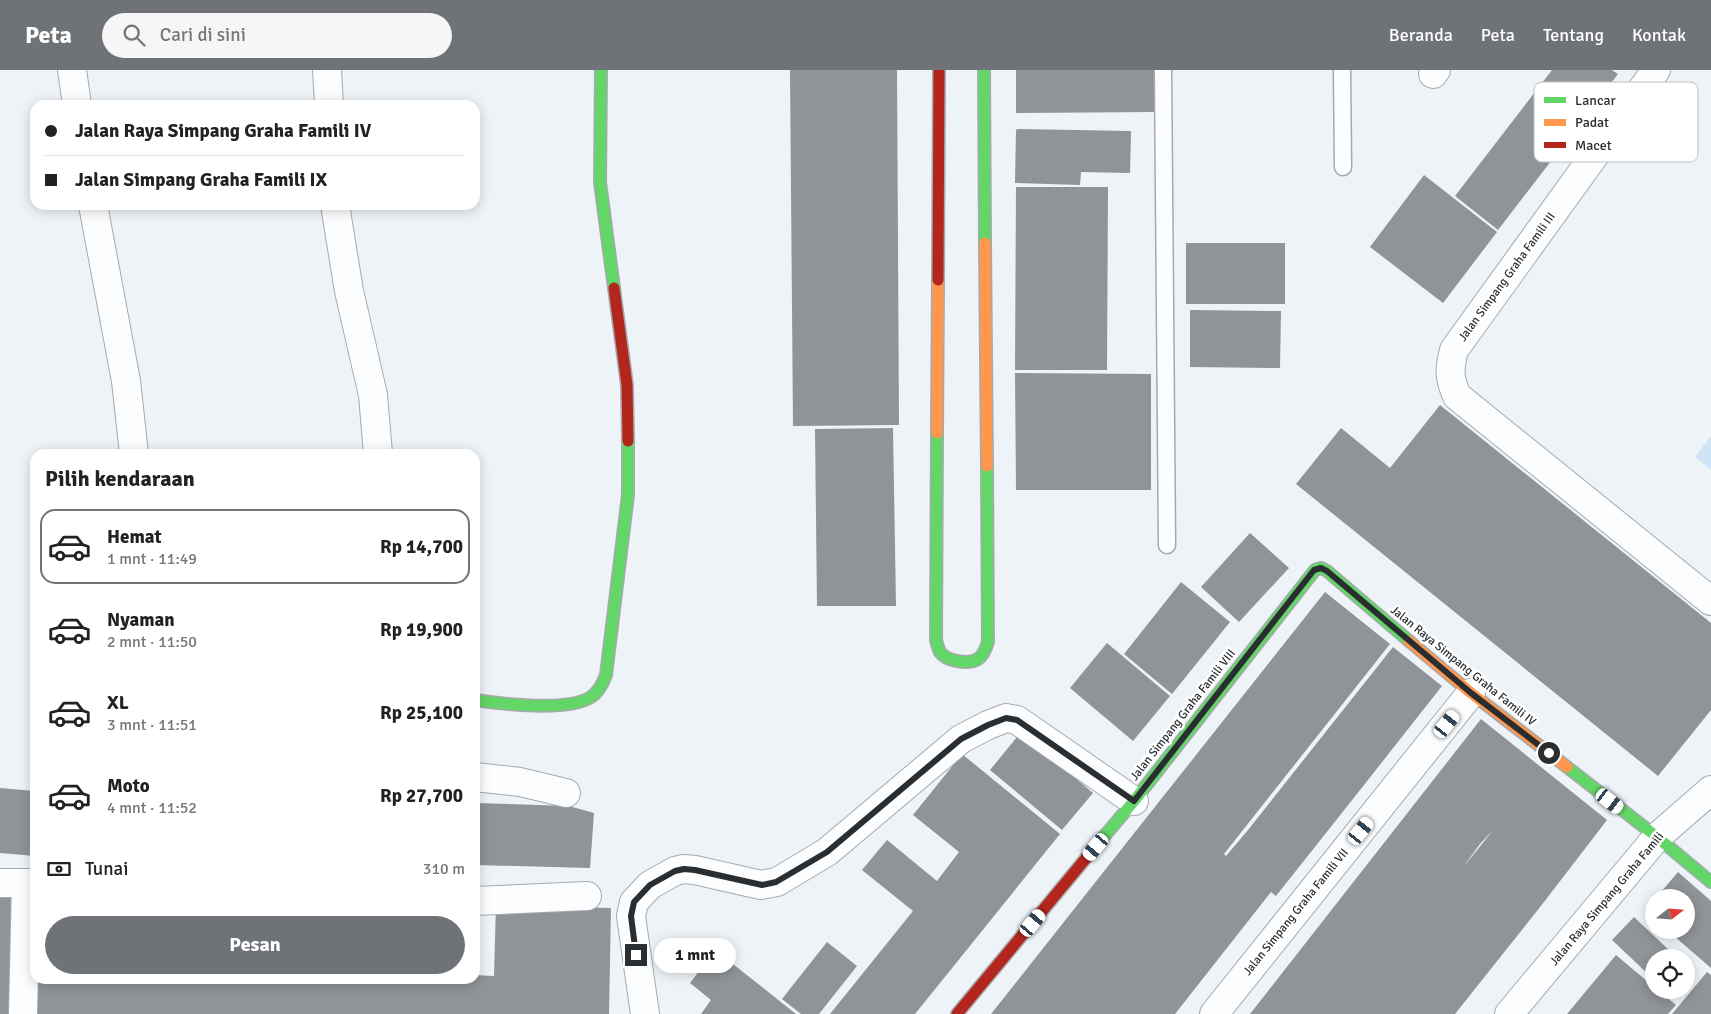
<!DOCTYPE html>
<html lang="id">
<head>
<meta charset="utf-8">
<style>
  body { margin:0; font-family:Signika,sans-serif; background:#f6f6f6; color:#222; height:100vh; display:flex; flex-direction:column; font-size:19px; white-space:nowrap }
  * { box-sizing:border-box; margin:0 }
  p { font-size:16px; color:#767676 }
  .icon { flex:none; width:28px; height:28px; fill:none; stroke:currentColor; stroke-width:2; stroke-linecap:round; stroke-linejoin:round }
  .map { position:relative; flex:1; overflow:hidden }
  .drawer { position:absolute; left:30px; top:379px; width:450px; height:535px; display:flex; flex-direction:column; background:#fff; border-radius:15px; box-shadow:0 2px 12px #0003 }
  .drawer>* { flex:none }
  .guide { position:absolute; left:30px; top:30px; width:450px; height:110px; border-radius:15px; box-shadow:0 2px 12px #0003; display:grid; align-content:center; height:110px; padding:0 15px; background:#fff }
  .needle { width:32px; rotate:73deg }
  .controls { position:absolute; left:1645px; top:819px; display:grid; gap:10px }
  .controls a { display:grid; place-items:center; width:50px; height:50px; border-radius:50%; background:#fff; box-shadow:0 2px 12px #0003; font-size:25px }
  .end { position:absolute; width:22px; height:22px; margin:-11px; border:6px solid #2b2e31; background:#fff; box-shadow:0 0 0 2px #fff }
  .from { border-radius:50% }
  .bubble { position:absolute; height:35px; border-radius:18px; background:#fff; box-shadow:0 2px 12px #0003; font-size:16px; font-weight:700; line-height:35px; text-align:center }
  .car { position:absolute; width:15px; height:30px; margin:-15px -8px; border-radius:6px; box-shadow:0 0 4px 1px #0007; background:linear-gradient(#fff 24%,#345 0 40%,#fff 0 76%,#345 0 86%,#fff 0) }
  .guide b { display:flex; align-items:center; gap:18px; height:48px; font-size:19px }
  .guide b+b { border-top:1px solid #e0e0e0 }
  .guide i { width:12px; height:12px; background:#222 }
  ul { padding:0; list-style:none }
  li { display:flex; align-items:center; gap:15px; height:75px; margin:0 10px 8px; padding:0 5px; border:2px solid transparent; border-radius:15px }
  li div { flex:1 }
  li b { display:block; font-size:19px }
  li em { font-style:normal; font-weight:700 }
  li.current { border-color:#6f7377 }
  li>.icon { width:45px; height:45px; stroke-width:1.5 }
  h2 { padding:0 15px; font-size:22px; line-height:60px }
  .pay { display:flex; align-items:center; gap:12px; height:55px; padding:0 15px; font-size:19px }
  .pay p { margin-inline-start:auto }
  .primary-button { display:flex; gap:10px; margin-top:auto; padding:10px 15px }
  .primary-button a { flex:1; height:58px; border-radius:30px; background:#6f7377; color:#fff; font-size:20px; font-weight:700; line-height:58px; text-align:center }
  header { display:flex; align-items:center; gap:30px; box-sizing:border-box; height:70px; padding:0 25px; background:#6f7377; color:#fff }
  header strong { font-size:24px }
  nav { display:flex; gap:28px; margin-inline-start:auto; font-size:18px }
  .search { width:350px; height:45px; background:#f6f6f6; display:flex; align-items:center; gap:12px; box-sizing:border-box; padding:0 18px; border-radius:28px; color:#767676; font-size:19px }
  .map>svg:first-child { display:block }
  .green { fill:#cfe5f7 }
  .building { fill:#909397; fill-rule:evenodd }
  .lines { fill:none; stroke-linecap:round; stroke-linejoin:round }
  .lane-casing { stroke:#a6aaad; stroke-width:19 }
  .street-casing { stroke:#a6aaad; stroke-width:30 }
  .fast-casing { stroke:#a6aaad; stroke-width:14 }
  .slow-casing { stroke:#a6aaad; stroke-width:14 }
  .jam-casing { stroke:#a6aaad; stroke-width:14 }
  .lane { stroke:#fcfdfe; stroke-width:16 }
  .street { stroke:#fcfdfe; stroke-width:28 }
  .fast { stroke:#63d668; stroke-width:11 }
  .slow { stroke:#ff974d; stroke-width:11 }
  .jam { stroke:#b3261e; stroke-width:11 }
  .route { stroke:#2b2e31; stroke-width:6 }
  .labels { text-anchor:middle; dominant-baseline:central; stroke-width:5; stroke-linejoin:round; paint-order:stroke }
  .street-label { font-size:12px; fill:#2b2e31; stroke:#fff }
  .key { fill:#fff; stroke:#bfc0c1; stroke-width:1 }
  .key-label { font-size:14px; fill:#2b2e31 }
</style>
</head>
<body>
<header>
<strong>Peta</strong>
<div class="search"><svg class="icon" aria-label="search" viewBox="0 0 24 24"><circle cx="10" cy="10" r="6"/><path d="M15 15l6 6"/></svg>Cari di sini</div>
<nav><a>Beranda</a><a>Peta</a><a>Tentang</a><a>Kontak</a></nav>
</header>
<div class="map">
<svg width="1711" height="944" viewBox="0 0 1711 944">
  <rect width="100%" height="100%" fill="#eef3f8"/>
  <!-- green -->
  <path class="green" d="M1711,366V400L1695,387Z"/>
  <!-- building -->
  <path class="building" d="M790,0H897L899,355L793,356Z
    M1016,0H1154L1155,42L1016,43Z
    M1552,0H1612L1618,4L1498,160L1455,126Z
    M1018,59L1131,61L1130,103L1081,102L1080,115L1015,113L1016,60Z
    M1424,105L1497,162L1443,233L1370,177Z
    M1016,117H1108L1107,300H1015Z
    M1186,173H1285V234H1186Z
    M1190,240L1281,241L1280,298L1190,297Z
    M1015,303L1151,304V420H1016Z
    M1440,335L1711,553V640L1658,706L1296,414L1341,358L1390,398Z
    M893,358L896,536H817L815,359Z
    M1250,463L1289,498L1239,552L1201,517Z
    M1181,512L1230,552L1172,624L1124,584Z
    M1325,522L1390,574L1224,784L1226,786L1248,760L1393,577L1442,616L1364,715L1276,826L1271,822L1175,944H991Z
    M1107,573L1170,626L1133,671L1070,618Z
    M1481,649L1607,750L1544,832L1455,944H1250ZM1493,760L1478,779L1463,797L1480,774Z
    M1021,662L1093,723L1062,760L990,700Z
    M962,684L1060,764L915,944H830L913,841L862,800L887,770L937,811L959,782L913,745Z
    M0,718L35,721V786L0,783Z
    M475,733L569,736L594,743L590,798L475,795Z
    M1678,802L1711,831V898L1667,860H1686V828H1656Z
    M0,821H24L20,944H0Z
    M1654,831V848L1645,841Z
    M496,835L611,838L609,944H25L35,909H475V905L494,906Z
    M1634,847L1670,881L1664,888H1654V898L1648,904L1612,870Z
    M827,872L857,896L819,944H801L782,929Z
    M715,880L757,913L796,944H701L711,930L690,913Z
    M1616,885L1654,917V920H1658L1676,935L1668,944H1567Z
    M1707,902L1711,905V944H1672Z"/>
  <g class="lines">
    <!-- lane casing -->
    <g class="lane-casing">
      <path id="lane" d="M1163,0L1167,475
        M1342,0L1343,97"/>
    </g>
    <!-- street casing -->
    <g class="street-casing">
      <path id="street" d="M72,0L77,35
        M327,0L329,35
        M1656,0L1454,280C1449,299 1449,308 1457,326L1711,531
        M1433,4L1436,0
        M93,135L126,311L134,384
        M335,135L349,221L373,325L378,384
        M475,707L520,712L566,723
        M0,813H35
        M475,831L587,826
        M23,944L26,813
        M645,944L631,846L634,832L650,815L675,801L684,799L695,800L761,815L777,812L827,782L961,669L988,655L1006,648L1017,650L1134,731
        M1214,944L1471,623
        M1509,944L1657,767L1711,720"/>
    </g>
    <!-- fast casing -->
    <g class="fast-casing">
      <path id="fast" d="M601,0L600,112L614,218
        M984,0L985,173
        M937,363L936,570C937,574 938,578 940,582C946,591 968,595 978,589C983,586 986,578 988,572L987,396
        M475,630C502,634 568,642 591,627C599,622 603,613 606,605L628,425V371
        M1567,697L1657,767L1711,812
        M1101,770L1134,731L1315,500L1321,498L1327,501L1409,571"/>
    </g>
    <!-- slow casing -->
    <g class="slow-casing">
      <path id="slow" d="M985,173L987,396
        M937,363L938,210
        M1409,571L1471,623L1567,697"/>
    </g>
    <!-- jam casing -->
    <g class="jam-casing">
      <path id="jam" d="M938,210L939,0
        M614,218L627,315L628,371
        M957,944L1101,770"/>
    </g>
    <!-- lane -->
    <use href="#lane" class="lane"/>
    <!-- street -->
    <use href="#street" class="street"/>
    <!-- fast -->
    <use href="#fast" class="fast"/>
    <!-- slow -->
    <use href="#slow" class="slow"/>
    <!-- jam -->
    <use href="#jam" class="jam"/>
  </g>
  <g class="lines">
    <!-- route -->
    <path class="route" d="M636,885L631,846L634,832L650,815L675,801L684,799L695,800L762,815L776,812L827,782L961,669L988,655L1006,648L1017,650L1134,731L1314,500L1321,498L1327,501L1471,623L1549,683"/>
  </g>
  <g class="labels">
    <!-- street labels -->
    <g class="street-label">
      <text transform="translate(1507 207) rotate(-54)">Jalan Simpang Graha Famili III</text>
      <text transform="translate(1463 596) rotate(39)">Jalan Raya Simpang Graha Famili IV</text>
      <text transform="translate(1183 645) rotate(-52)">Jalan Simpang Graha Famili VIII</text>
      <text transform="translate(1607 829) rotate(-50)">Jalan Raya Simpang Graha Famili</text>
      <text transform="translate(1296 842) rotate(-51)">Jalan Simpang Graha Famili VII</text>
    </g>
  </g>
  <!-- legend -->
  <rect x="1534" y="12" width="164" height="80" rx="8" class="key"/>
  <rect x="1544" y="27" width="22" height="6" fill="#63d668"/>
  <rect x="1544" y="49" width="22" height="7" fill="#ff974d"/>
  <rect x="1544" y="72" width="22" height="6" fill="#b3261e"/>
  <g class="key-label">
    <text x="1575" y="35">Lancar</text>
    <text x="1575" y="57">Padat</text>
    <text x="1575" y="80">Macet</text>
  </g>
</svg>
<div class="controls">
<a><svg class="needle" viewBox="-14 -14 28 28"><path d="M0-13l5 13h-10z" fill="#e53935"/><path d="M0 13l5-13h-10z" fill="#767676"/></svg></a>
<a><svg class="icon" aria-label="locate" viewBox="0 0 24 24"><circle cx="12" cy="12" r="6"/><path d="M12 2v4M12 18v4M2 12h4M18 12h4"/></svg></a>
</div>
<i class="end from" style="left:1549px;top:683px"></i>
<i class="end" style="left:636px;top:885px"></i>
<div class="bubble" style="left:654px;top:868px;width:82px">1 mnt</div>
<i class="car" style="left:1447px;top:654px;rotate:39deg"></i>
<i class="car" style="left:1610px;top:731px;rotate:128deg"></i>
<i class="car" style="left:1361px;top:761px;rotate:39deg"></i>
<i class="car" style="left:1096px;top:777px;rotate:220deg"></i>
<i class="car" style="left:1033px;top:853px;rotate:40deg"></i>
<div class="guide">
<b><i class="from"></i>Jalan Raya Simpang Graha Famili IV</b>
<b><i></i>Jalan Simpang Graha Famili IX</b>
</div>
<section class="drawer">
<h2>Pilih kendaraan</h2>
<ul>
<li class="current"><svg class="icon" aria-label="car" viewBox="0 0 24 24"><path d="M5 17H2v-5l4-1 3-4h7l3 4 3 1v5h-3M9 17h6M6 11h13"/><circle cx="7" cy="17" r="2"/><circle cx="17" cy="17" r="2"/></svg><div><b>Hemat</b><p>1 mnt · 11:49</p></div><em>Rp 14,700</em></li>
<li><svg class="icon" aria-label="car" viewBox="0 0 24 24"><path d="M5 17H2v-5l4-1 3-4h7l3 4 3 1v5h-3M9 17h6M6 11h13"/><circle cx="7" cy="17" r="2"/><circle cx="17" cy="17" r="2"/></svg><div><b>Nyaman</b><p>2 mnt · 11:50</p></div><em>Rp 19,900</em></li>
<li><svg class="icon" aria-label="car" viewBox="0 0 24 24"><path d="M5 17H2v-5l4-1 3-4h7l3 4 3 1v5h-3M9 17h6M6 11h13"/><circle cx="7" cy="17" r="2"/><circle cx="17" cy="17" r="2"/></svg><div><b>XL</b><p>3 mnt · 11:51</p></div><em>Rp 25,100</em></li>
<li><svg class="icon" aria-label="car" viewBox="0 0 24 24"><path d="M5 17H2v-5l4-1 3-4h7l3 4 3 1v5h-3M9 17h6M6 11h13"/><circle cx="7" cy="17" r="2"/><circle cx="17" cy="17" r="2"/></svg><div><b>Moto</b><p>4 mnt · 11:52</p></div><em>Rp 27,700</em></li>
</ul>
<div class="pay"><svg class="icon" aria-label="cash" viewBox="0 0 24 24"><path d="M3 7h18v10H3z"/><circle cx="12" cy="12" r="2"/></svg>Tunai<p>310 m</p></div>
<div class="primary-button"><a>Pesan</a></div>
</section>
</div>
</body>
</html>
